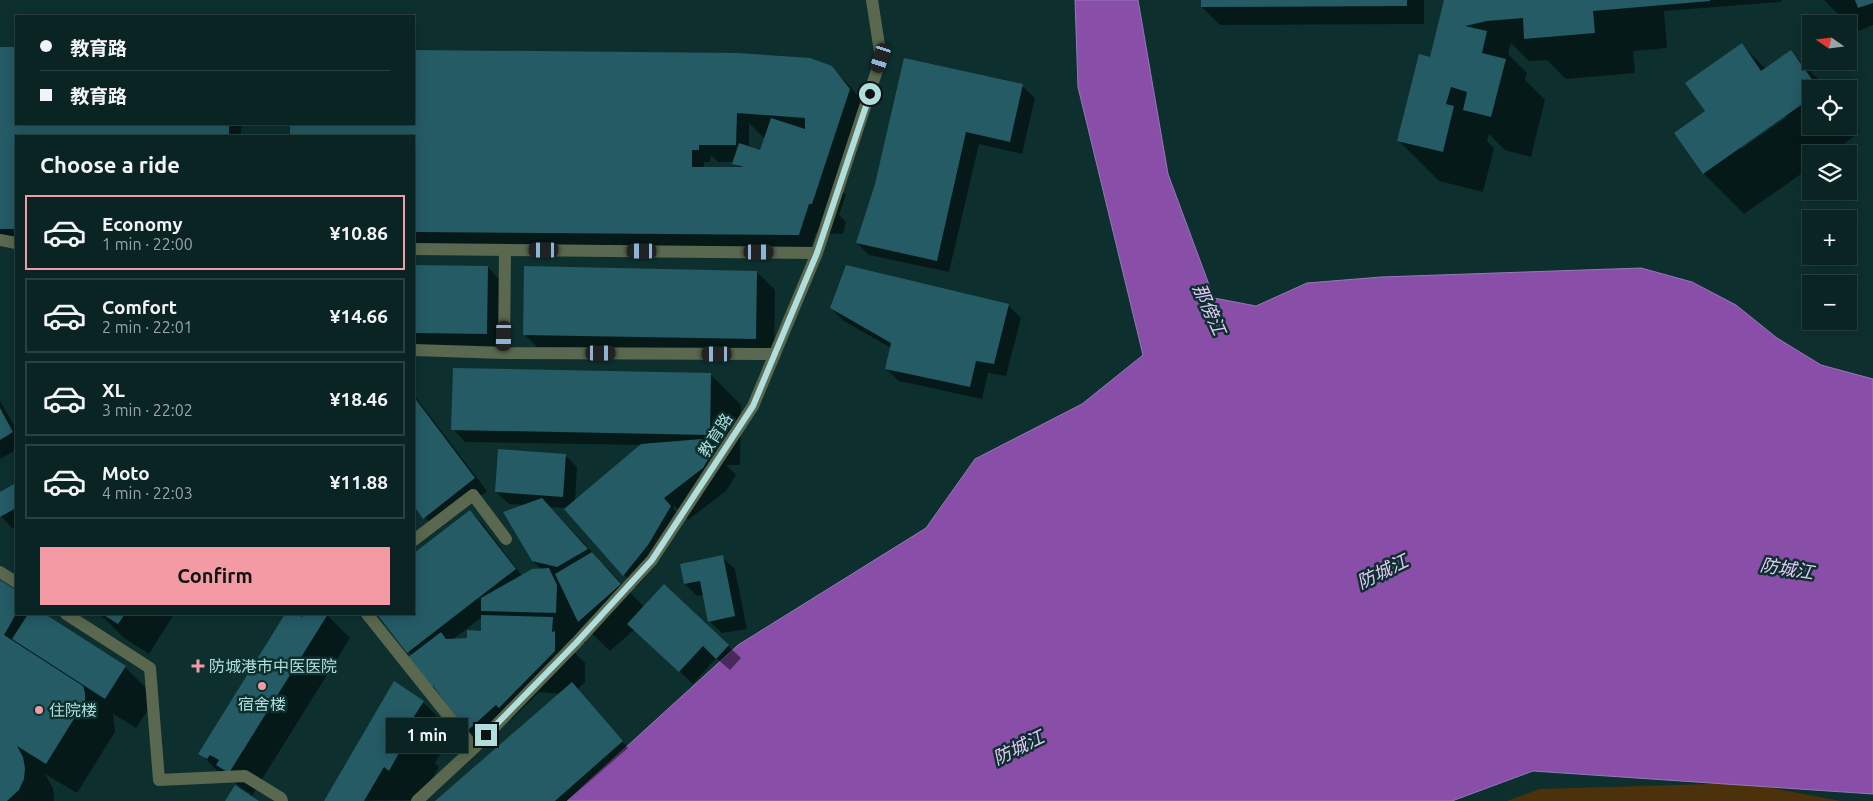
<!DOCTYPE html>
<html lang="en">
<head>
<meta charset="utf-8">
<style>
  body { margin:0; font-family:Ubuntu,"Noto Sans SC",sans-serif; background:#183030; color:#f1f3f6; height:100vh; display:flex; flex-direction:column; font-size:19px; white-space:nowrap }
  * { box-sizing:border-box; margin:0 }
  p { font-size:16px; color:#99a4a6 }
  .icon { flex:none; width:28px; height:28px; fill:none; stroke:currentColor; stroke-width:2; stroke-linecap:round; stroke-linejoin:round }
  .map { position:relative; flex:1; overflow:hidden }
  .details { position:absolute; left:15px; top:135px; width:400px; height:480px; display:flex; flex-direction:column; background:#0a2423; border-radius:0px; box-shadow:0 2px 12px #0003,0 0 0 1px #2a4141 }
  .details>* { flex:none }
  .hud { position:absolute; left:15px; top:15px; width:400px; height:110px; border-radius:0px; box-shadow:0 2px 12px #0003,0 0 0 1px #2a4141; display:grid; align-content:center; height:110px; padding:0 25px; background:#0a2423 }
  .needle { width:32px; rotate:284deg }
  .controls { position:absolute; left:1802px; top:15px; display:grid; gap:10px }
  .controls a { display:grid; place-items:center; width:55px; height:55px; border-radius:0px; background:#0a2423; box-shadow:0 2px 12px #0003,0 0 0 1px #2a4141; font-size:25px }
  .end { position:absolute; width:22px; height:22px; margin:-11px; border:6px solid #afdedc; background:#111; box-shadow:0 0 0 2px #111 }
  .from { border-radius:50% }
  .bubble { position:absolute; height:35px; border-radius:0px; background:#0a2423; box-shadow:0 2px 12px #0003,0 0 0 1px #2a4141; font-size:16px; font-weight:600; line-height:35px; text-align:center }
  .car { position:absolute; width:15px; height:30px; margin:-15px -8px; border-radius:6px; box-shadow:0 0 4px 1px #0007; background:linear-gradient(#222 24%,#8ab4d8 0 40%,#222 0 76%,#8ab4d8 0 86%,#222 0) }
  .hud b { display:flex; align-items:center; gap:18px; height:48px; font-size:19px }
  .hud b+b { border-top:1px solid #2a4141 }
  .hud i { width:12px; height:12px; background:#f1f3f6 }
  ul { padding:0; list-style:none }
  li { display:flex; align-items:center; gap:15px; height:75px; margin:0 10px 8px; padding:0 15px; border:2px solid #2a4141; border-radius:0px }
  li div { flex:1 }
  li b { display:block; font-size:19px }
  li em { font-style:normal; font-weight:600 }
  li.selected { border-color:#f49aa4 }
  li>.icon { width:45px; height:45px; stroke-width:1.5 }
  h2 { padding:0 25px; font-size:22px; line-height:60px }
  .cta { display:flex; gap:10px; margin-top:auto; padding:10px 25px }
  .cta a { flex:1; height:58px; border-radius:0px; background:#f49aa4; color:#111; font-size:20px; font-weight:600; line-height:58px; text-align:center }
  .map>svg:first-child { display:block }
  .green { fill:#4c320b }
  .water { fill:#894ea8; stroke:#9479b8 }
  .shadow { fill:#0007; fill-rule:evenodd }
  .building { fill:#245b65; fill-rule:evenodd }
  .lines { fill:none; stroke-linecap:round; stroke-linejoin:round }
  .service { stroke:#59684e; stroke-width:12 }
  .minor { stroke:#59684e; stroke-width:12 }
  .tree { fill:#8f815a }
  .route { stroke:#afdedc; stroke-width:6 }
  .poi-dot { fill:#f49aa4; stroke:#0d302f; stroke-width:2 }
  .labels { text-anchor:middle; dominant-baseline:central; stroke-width:5; stroke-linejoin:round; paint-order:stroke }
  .street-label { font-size:16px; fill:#afdedc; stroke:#0d302f }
  .poi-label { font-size:16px; fill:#afdedc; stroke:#0d302f; text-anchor:start }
  .water-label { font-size:18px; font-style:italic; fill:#e5c8f7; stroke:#0d302f }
</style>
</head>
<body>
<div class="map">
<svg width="1873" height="801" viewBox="0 0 1873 801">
  <rect width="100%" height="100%" fill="#0d302f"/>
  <!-- green -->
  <path class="green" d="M1745,783L1841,801H1507L1539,789Z"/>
  <!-- water -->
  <path class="water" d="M1075,0H1138L1168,174L1214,298L1256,306L1307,283L1381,277L1641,268L1692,282L1736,305L1777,338L1821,365L1873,379V794L1533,771L1452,801H567L738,645L926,528L975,459L1082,404L1143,355L1078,87Z"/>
  <!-- shadow -->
  <path class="shadow" d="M1202,0H1424V24L1220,25L1202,7Z
    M1446,0H1781V2L1664,11L1667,48L1633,51L1635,73L1566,79L1547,60L1529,61L1511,43L1508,54L1527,73L1525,80L1545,100L1531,157L1505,150L1489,134L1487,141L1494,148L1483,192L1439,181L1399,141L1431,59Z
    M1824,0H1873V25L1856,32Z
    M1742,45L1766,69L1791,52L1828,89H1811V126H1849V116L1860,132L1830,154H1811V167L1744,214L1704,174L1676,133L1707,112ZM1785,115L1787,117L1741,149V146Z
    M0,48H16V124H241V136H16V241H0Z
    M414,52L738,54L831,67L850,86L867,108L841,190L846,195L839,215L846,222L843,234L816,233L811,247L622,256L610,243V245L414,244V136H291V124H414ZM749,123L765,139V153L749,148ZM711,155L718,162H733L739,168H704V162H710Z
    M1022,86L1035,98L1022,154L979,144L949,272L869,255L857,243L876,184Z
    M414,266L488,267L500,280L499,346L414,345Z
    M757,272L775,290L774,357L730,350L537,347L524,334Z
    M1008,305L1021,318L1006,376L988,373L982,399L899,381L886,369L891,348L844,321L831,308Z
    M710,374L741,405L740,465H726L736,475L726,491L688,520L674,506L673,508L682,519L661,558L636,588L565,508L550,507L644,607L664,586L741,658L730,670L716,658L693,684L635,629L610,651L586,628V643H565L585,663V682L577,690L628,748L567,801H437L560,694L539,692L512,719L509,716L481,743L468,730L448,703L432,687L412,656L379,614H414V555L470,511L483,524L522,576L542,570L533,561L525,505L509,504L496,492L565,455L577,467L575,501L642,445L465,442L453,429ZM482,617V632L467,639L452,640Z
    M414,395L487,491L436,530L414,504Z
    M0,401L16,429V450L0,459Z
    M16,485V527L13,529L0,515V494Z
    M722,557L735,569L747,629L722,633L709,621L704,595L697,596L685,584L681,565Z
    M0,581L16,592V614H42L125,667L156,698L136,728L113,714L115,732L77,793L45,774L53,788L54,801H0Z
    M100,614H174L149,654L124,638Z
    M286,614H294L303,619L306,614H326L350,638L251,797L257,801H226L249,796L251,794L241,788L232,779L223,777L200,753Z
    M423,702L453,732L435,763L439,767L420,800L326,801Z"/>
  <!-- building -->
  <path class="building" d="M1201,0H1407V6L1201,7Z
    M1444,0H1710V1L1593,11L1595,33L1524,39L1523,18L1487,21L1465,26L1487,31L1482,53L1506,59L1491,117L1463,110L1467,92L1451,87L1446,104L1454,106L1443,152L1397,141L1419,54L1430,57Z
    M1855,0H1873V3L1858,8Z
    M1742,43L1761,71L1791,50L1819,89H1811V98L1703,174L1674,133L1705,111L1685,83Z
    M0,47H16V124H229V136H16V229H0Z
    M414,50L738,53L810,58L832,66L850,89L812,204H809L799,235L414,232V136H290V124H414ZM737,113L805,118V129L771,118L760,150L739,143L732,164L744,167H692V150H699V145H736Z
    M904,58L1023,84L1010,142L966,132L937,261L856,243L875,184Z
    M414,265L488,266L487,334L414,333Z
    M846,265L1009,304L994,364L976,361L970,387L885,369L891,343L830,308Z
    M524,266L757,271L756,339L523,335Z
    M453,368L711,373L710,435L451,430Z
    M414,397L475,478L423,519L414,506Z
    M0,408L13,432L0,440Z
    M702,439L713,451L703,468L664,498L671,506L648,545L623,576L564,509L641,444Z
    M498,449L566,454L563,497L495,492Z
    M16,483V508L0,517V492Z
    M542,498L588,549L557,567L532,561L503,512Z
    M470,510L516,569L407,653L377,614H414V553Z
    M592,552L621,584L578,622L555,574Z
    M723,555L735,616L708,622L700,581L684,584L680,564Z
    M549,568L557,585L556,613L481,611V598L532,569Z
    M0,580L16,590V614L4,635L83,686L85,693V701L46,764L17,746L23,757L25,768L24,779L19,790L7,801H0Z
    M664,584L729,645L716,659L703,646L679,672L627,624Z
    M28,614H45L126,666L105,699L12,639Z
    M102,614H125L118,624Z
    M285,614H296L302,617L304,614H328L229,773L216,765L219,760L210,755L207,759L198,754Z
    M481,615L553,617L552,632L555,631V651L499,708L496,705L467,731L433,686L431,688L407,658L441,632L446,639L467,638V630L481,631Z
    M394,681L424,701L404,732L409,735L389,771L384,767L364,801H324Z
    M572,682L623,741L555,801H435Z
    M235,785L259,801H225Z"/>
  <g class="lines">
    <!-- service -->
    <path class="service" d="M414,350L504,353L775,354
      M504,353L505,250
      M414,540L473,495L506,539
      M0,572L16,582
      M66,614L150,668L159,780L245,776L281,798L282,801"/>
    <!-- minor -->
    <path class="minor" d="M0,240L16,243
      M414,249L817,253
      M367,614L474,748
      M417,801L474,748L576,643L652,560L753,406L817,253L881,58L872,0"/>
  </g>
  <!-- trees -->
  <circle class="tree" cx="445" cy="738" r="8"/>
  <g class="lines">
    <!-- route -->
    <path class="route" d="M486,735L576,643L652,560L753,406L817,253L870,94"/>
  </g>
  <!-- markers -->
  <g class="poi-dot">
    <path d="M195.5 658.5h5v5h5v5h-5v5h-5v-5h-5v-5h5z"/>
    <circle cx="262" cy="686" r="5"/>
    <circle cx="39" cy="710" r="5"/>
  </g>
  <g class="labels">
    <!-- street labels -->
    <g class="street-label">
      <text transform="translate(715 435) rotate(-57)">教育路</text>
    </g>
    <!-- poi labels -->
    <g class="poi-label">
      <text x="209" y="666">防城港市中医医院</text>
      <text x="262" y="704" text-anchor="middle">宿舍楼</text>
      <text x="49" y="710">住院楼</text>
    </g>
    <!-- water labels -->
    <g class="water-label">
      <text transform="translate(1210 309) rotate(66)">那傍江</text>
      <text transform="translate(1787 568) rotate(9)">防城江</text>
      <text transform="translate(1382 571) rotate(-26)">防城江</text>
      <text transform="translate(1018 747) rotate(-26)">防城江</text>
    </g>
  </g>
</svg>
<div class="controls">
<a><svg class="needle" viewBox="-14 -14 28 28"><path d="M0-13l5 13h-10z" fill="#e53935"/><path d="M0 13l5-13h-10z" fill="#99a4a6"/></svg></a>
<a><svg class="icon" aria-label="locate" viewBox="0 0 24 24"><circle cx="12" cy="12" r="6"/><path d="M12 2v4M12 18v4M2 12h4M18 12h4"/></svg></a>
<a><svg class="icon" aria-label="layers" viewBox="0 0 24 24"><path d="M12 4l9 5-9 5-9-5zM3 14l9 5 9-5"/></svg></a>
<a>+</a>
<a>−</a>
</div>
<i class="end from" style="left:870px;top:94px"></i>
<i class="end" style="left:486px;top:735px"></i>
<div class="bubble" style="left:386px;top:718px;width:82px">1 min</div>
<i class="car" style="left:881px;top:58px;rotate:198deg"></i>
<i class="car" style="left:544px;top:250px;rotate:270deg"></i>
<i class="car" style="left:642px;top:251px;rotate:270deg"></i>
<i class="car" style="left:759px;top:252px;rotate:90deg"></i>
<i class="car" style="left:504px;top:336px;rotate:181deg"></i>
<i class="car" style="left:601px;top:353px;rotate:90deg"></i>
<i class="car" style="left:717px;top:354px;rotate:270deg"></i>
<div class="hud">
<b><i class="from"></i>教育路</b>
<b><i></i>教育路</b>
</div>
<section class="details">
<h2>Choose a ride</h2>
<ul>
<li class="selected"><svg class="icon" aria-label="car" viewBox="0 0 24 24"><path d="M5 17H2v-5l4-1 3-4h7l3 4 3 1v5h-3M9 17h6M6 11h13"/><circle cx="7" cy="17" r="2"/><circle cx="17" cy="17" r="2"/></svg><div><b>Economy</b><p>1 min · 22:00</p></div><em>¥10.86</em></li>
<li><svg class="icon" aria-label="car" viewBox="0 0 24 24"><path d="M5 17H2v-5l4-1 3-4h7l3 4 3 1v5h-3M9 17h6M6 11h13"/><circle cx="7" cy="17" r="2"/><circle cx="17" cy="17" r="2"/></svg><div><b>Comfort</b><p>2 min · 22:01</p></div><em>¥14.66</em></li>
<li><svg class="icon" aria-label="car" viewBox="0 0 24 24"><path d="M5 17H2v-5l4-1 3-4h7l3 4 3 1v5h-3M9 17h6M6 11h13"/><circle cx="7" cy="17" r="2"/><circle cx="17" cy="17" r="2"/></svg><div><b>XL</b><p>3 min · 22:02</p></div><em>¥18.46</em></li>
<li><svg class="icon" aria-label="car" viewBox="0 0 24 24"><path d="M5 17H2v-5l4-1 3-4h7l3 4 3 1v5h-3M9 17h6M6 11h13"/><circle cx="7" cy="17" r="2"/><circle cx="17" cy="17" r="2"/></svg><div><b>Moto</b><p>4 min · 22:03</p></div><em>¥11.88</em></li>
</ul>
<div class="cta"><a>Confirm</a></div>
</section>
</div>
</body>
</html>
